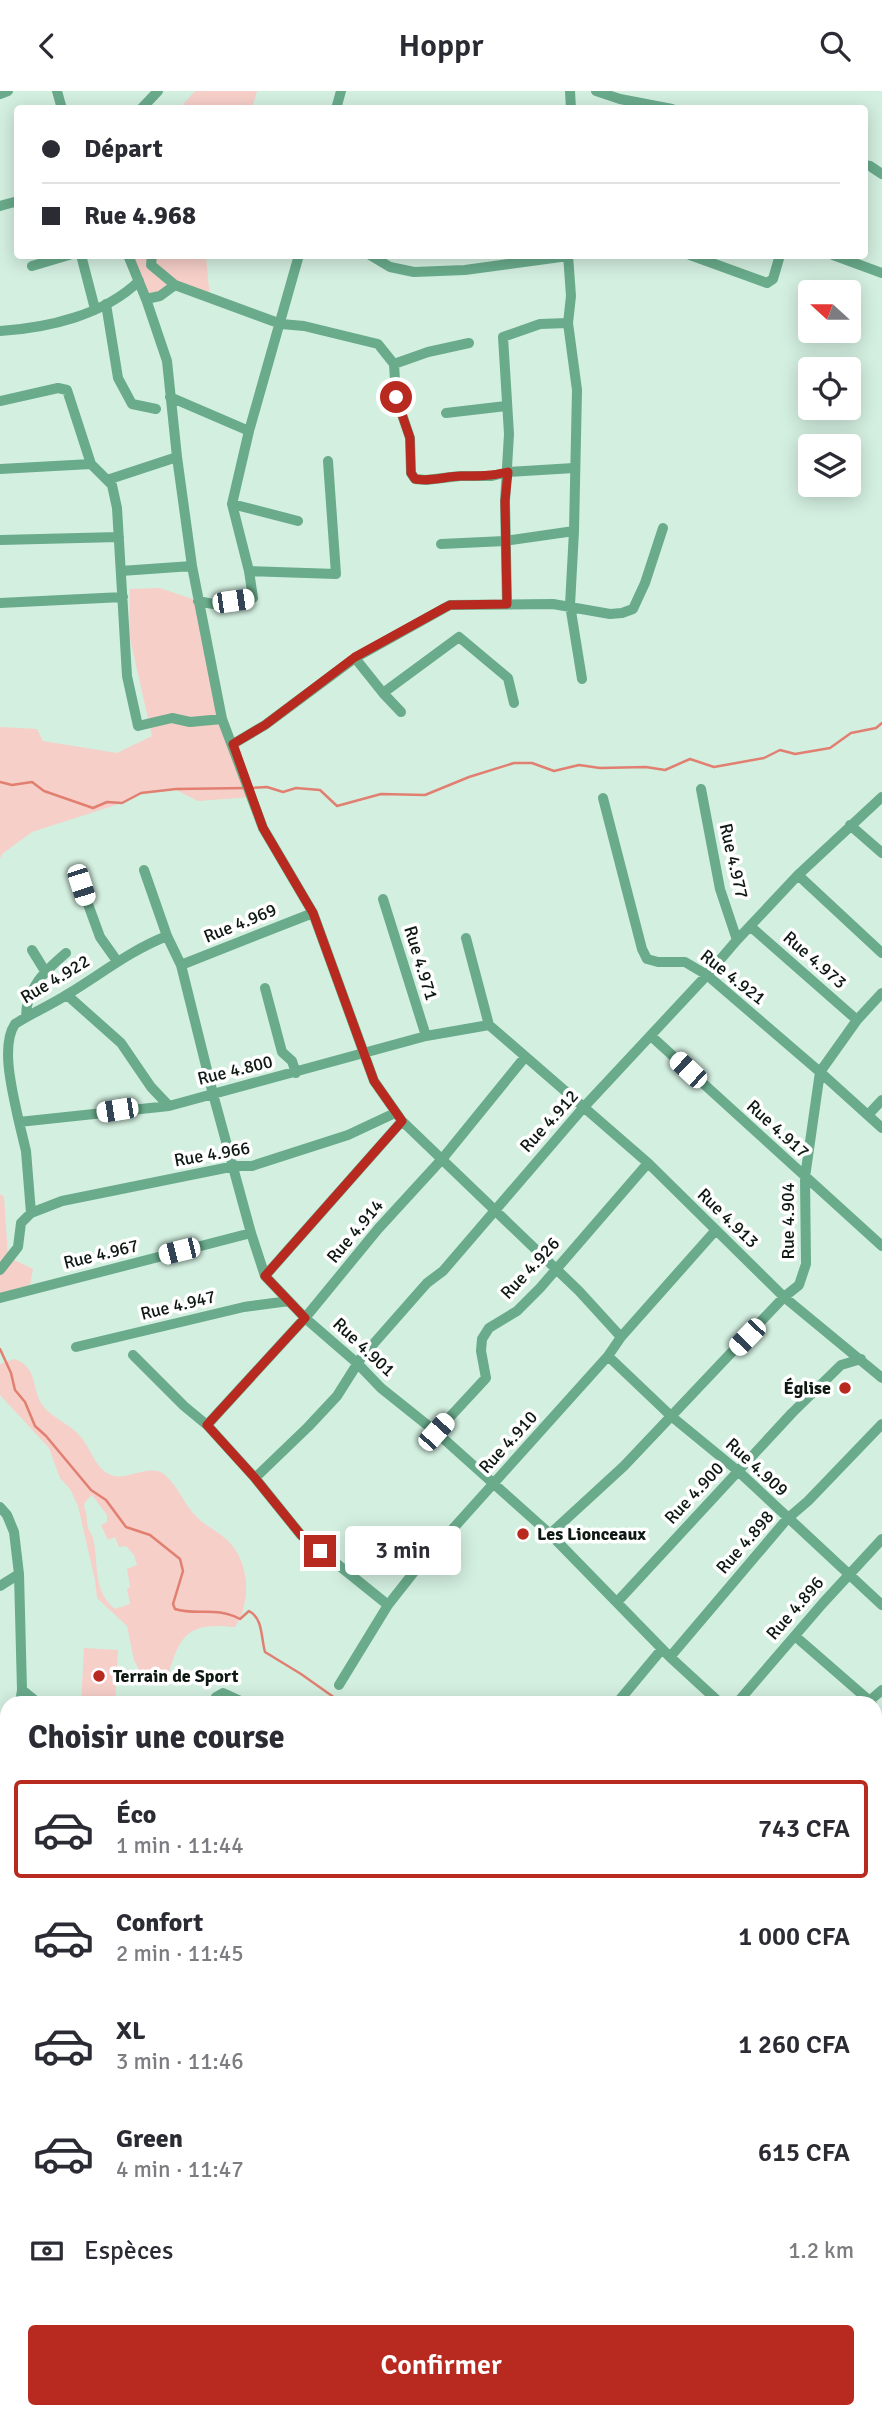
<!DOCTYPE html>
<html lang="fr">
<head>
<meta charset="utf-8">
<style>
  body { margin:0; font-family:Signika,sans-serif; background:#f2f2f3; color:#2b2b33; height:100vh; display:flex; flex-direction:column; font-size:26px; white-space:nowrap }
  * { box-sizing:border-box; margin:0 }
  p { font-size:23px; color:#7c7c81 }
  .icon { flex:none; width:38px; height:38px; fill:none; stroke:currentColor; stroke-width:2; stroke-linecap:round; stroke-linejoin:round }
  .map { position:relative; flex:1; overflow:hidden }
  .sheet { position:absolute; left:0px; top:1605px; width:882px; height:723px; display:flex; flex-direction:column; background:#fff; border-radius:21px 21px 0 0; box-shadow:0 4px 18px #0003 }
  .sheet>* { flex:none }
  .banner { position:absolute; left:14px; top:14px; width:854px; height:154px; border-radius:7px; box-shadow:0 4px 18px #0003; display:grid; align-content:center; height:154px; padding:0 28px; background:#fff }
  .needle { width:46px; rotate:291deg }
  .controls { position:absolute; left:798px; top:189px; display:grid; gap:14px }
  .controls a { display:grid; place-items:center; width:63px; height:63px; border-radius:7px; background:#fff; box-shadow:0 4px 18px #0003; font-size:35px }
  .end { position:absolute; width:32px; height:32px; margin:-16px; border:9px solid #b82a20; background:#fff; box-shadow:0 0 0 4px #fff }
  .from { border-radius:50% }
  .bubble { position:absolute; height:49px; border-radius:7px; background:#fff; box-shadow:0 4px 18px #0003; font-size:23px; font-weight:600; line-height:49px; text-align:center }
  .car { position:absolute; width:21px; height:42px; margin:-21px -10px; border-radius:9px; box-shadow:0 0 5px 2px #0007; background:linear-gradient(#fff 24%,#345 0 40%,#fff 0 76%,#345 0 86%,#fff 0) }
  .banner b { display:flex; align-items:center; gap:24px; height:66px; font-size:26px }
  .banner b+b { border-top:2px solid #e1e1e2 }
  .banner i { width:18px; height:18px; background:#2b2b33 }
  ul { padding:0; list-style:none }
  li { display:flex; align-items:center; gap:21px; height:98px; margin:0 14px 10px; padding:0 14px; border:4px solid transparent; border-radius:7px }
  li div { flex:1 }
  li b { display:block; font-size:26px }
  li em { font-style:normal; font-weight:600 }
  li.on { border-color:#b82a20 }
  li>.icon { width:63px; height:63px; stroke-width:1.5 }
  h2 { padding:0 28px; font-size:32px; line-height:84px }
  .pay { display:flex; align-items:center; gap:18px; height:77px; padding:0 28px; font-size:26px }
  .pay p { margin-inline-start:auto }
  .cta { display:flex; gap:14px; margin-top:auto; padding:14px 28px }
  .cta a { flex:1; height:80px; border-radius:7px; background:#b82a20; color:#fff; font-size:28px; font-weight:600; line-height:80px; text-align:center }
  header { display:flex; justify-content:space-between; align-items:center; height:91px; padding:0 28px; background:#fff; font-size:32px; font-weight:600 }
  .map>svg:first-child { display:block }
  .green { fill:#f6cfc9; fill-rule:evenodd }
  .lines { fill:none; stroke-linecap:round; stroke-linejoin:round }
  .stream { stroke:#e17f71; stroke-width:2.5 }
  .minor { stroke:#69ab8b; stroke-width:10 }
  .major { stroke:#196c4c; stroke-width:14 }
  .route { stroke:#b82a20; stroke-width:9 }
  .poi-dot { fill:#b82a20; stroke:#fff; stroke-width:2.5 }
  .labels { text-anchor:middle; dominant-baseline:central; stroke-width:7; stroke-linejoin:round; paint-order:stroke }
  .street-label { font-size:18px; fill:#0f1914; stroke:#fff }
  .poi-label { font-size:18px; font-weight:bold; fill:#0f1914; stroke:#fff; text-anchor:start }
</style>
</head>
<body>
<header><svg class="icon" aria-label="back" viewBox="0 0 24 24"><path d="M15 5l-7 7 7 7"/></svg>Hoppr<svg class="icon" aria-label="search" viewBox="0 0 24 24"><circle cx="10" cy="10" r="6"/><path d="M15 15l6 6"/></svg></header>
<div class="map">
<svg width="882" height="2327" viewBox="0 0 882 2327">
  <rect width="100%" height="100%" fill="#d3efe0"/>
  <!-- green -->
  <path class="green" d="M195,0H257L252,17H180Z
    M128,165H206L210,208L175,194L146,208Z
    M160,497L198,510L236,663L253,706L198,710L176,699L141,702L122,712L32,741L2,763L0,768V636L37,638L43,650L117,662L152,645L129,543L130,498Z
    M0,1103L4,1106L8,1166L33,1178L30,1194L0,1203Z
    M14,1268C38,1275 31,1298 43,1315C52,1327 70,1333 80,1345C89,1355 94,1372 104,1380C121,1395 142,1374 160,1381C172,1385 184,1412 193,1422C204,1435 215,1438 226,1448C250,1469 252,1510 235,1536C189,1531 180,1542 168,1585L154,1593L145,1591L134,1569L127,1535L97,1507L95,1489L78,1415L70,1398L60,1387L49,1357L0,1304V1273ZM92,1404L107,1424V1431L101,1434L108,1449L115,1446L119,1456L126,1455L134,1464L137,1474L127,1478L130,1496L127,1498L130,1513L115,1518C92,1500 99,1471 93,1447C92,1443 89,1440 88,1437C86,1429 88,1424 84,1416L85,1411Z
    M84,1557L118,1559L115,1612H81Z
    M0,2124L7,2125C7,2142 1,2169 7,2183V2257L0,2305Z"/>
  <g class="lines">
    <!-- stream -->
    <path class="stream" d="M0,691L12,694L32,691L44,700L93,717L107,711L122,712L141,702L176,698L246,697
      M252,697L267,696L283,701L296,697L320,699L337,715L381,703L425,704L469,686L514,672H532L554,680L579,674L600,677L646,676L665,679L690,668L714,676L764,667L780,659L795,663L830,657L851,642L876,637L882,632
      M0,1258L11,1282L15,1299L25,1311L35,1335L46,1345L91,1399L106,1409L126,1436L150,1444L180,1468L183,1480L173,1513L175,1518C198,1525 215,1515 240,1528L249,1520C263,1527 261,1547 265,1561L301,1583L342,1612"/>
    <!-- minor -->
    <path class="minor" d="M57,0L62,18
      M570,0L571,18
      M596,0L620,8L672,18
      M0,3L8,0
      M141,18L158,0
      M336,18L341,0
      M864,74L870,75L882,83
      M0,115L18,110
      M81,164L95,218
      M128,164L146,208L160,205L175,194L281,233L304,235L378,253L394,273L428,261L469,252
      M152,164L151,174L175,194
      M370,164L390,176L414,181L465,179L568,165
      M568,164L571,205L568,232L577,299L574,440L570,514L582,588
      M690,164L767,192L773,188L780,164
      M833,164L882,182
      M32,175L69,164
      M146,208L167,270L177,366L192,475L222,628L263,737L313,822L374,990L402,1030L579,1200L621,1246
      M106,213L118,287L132,313L156,318
      M0,240C48,237 104,224 139,190
      M394,273L396,306L410,347L411,382L415,388L426,389L460,385H492L508,381L574,377
      M170,306L249,340
      M0,310L58,297L67,299L91,373L112,394L117,417L127,585L138,635L172,627L190,631L222,628
      M446,322L506,315
      M0,378L91,373
      M107,389L177,366
      M232,413L298,430
      M0,449L119,446
      M441,453L505,450L574,440
      M121,480L192,475
      M249,480L336,483L328,370
      M198,510L213,513L253,507L249,480L232,413L249,340L299,164
      M0,512L123,506
      M507,513L505,410L509,343L503,246L540,233L568,232
      M355,567L383,602L459,546L508,587L514,612
      M383,602L401,621
      M233,653L265,634L355,567L450,514L553,513L610,523L622,522L633,518L645,492L663,437
      M701,698L720,798L737,849
      M603,707L642,858L647,868L658,871H685L707,884L820,981L882,1037
      M850,734L882,762
      M144,779L167,845L181,874L213,1003L251,1142L265,1185L305,1227L357,1272L381,1297L436,1341L550,1443L670,1566L720,1612
      M798,784L882,862
      M81,794L100,846L117,870
      M383,808L426,945
      M750,835L857,929
      M466,847L489,934
      M32,859L45,880
      M181,874L313,822
      M265,897L282,961L292,970L296,982
      M67,904L121,952L151,996L169,1015
      M26,926C26,897 45,880 66,862
      M651,945L882,1155
      M868,1024L882,1009
      M19,1031C13,1003 0,955 15,933C32,922 51,914 68,903C101,883 131,859 167,845
      M31,1122L62,1110L235,1075H252L348,1044L395,1022
      M0,1179L18,1156L21,1132L31,1122L26,1060L19,1031L169,1015L426,945L489,934L648,1072L784,1206L882,1287
      M265,1185L402,1030
      M0,1207L251,1142
      M76,1256L244,1216L289,1210
      M133,1264L184,1315L207,1334L255,1387L301,1444L388,1514
      M608,1265L671,1325L738,1380L882,1514
      M207,1334L305,1227L378,1138L443,1067L525,966
      M436,1341L486,1287L481,1260L482,1248L489,1237L517,1220L540,1197L648,1072
      M255,1387L308,1336L337,1305L361,1267L427,1192L443,1180L583,1017L707,884L737,849L798,784L882,706
      M0,1416L7,1424L14,1441L19,1483L22,1599L20,1612
      M550,1443L624,1375L784,1206L799,1194L806,1173L805,1086L820,981L857,929L882,902
      M0,1495L19,1483
      M618,1510L792,1322L841,1274L861,1268
      M795,1545L872,1612
      M670,1566L787,1428L808,1410L882,1333
      M339,1594L388,1514L414,1481L608,1265L621,1246L715,1140
      M22,1599L38,1612
      M213,1612L216,1606L223,1602L245,1612
      M617,1612L662,1558
      M737,1612L823,1512L882,1448
      M867,1612L882,1599
      M0,1694L7,1678
      M875,1736L882,1729
      M875,1761L882,1767
      M875,1881L882,1888
      M875,1983L882,1989
      M875,2194L882,2201
      M4,2280H7
      M875,2301L882,2307
      M73,2320V2327
      M155,2320V2327
      M230,2320L231,2327
      M300,2320L301,2327
      M482,2320L490,2327
      M601,2320L608,2327
      M716,2320L723,2327
      M372,2327V2320
      M780,2327L787,2320"/>
    <!-- major -->
    <path class="major" d="M875,2098L882,2090
      M875,2112L882,2104
      M660,2327L666,2320
      M674,2327L680,2320"/>
  </g>
  <g class="lines">
    <!-- route -->
    <path class="route" d="M320,1460L301,1444L255,1387L207,1334L305,1227L265,1185L402,1030L374,990L313,822L263,737L233,653L265,634L355,566L444,517L450,514L507,513L505,410L508,381C492,385 478,385 462,385C446,385 431,391 415,388L411,382L410,347L396,306"/>
  </g>
  <!-- markers -->
  <g class="poi-dot">
    <circle cx="845" cy="1297" r="7"/>
    <circle cx="523" cy="1443" r="7"/>
    <circle cx="99" cy="1585" r="7"/>
  </g>
  <g class="labels">
    <!-- street labels -->
    <g class="street-label">
      <text transform="translate(734 770) rotate(77)">Rue 4.977</text>
      <text transform="translate(240 832) rotate(-22)">Rue 4.969</text>
      <text transform="translate(815 869) rotate(41)">Rue 4.973</text>
      <text transform="translate(421 872) rotate(73)">Rue 4.971</text>
      <text transform="translate(733 886) rotate(38)">Rue 4.921</text>
      <text transform="translate(55 888) rotate(-31)">Rue 4.922</text>
      <text transform="translate(235 979) rotate(-14)">Rue 4.800</text>
      <text transform="translate(549 1030) rotate(-48)">Rue 4.912</text>
      <text transform="translate(778 1038) rotate(42)">Rue 4.917</text>
      <text transform="translate(212 1063) rotate(-10)">Rue 4.966</text>
      <text transform="translate(728 1127) rotate(44)">Rue 4.913</text>
      <text transform="translate(788 1130) rotate(-90)">Rue 4.904</text>
      <text transform="translate(355 1140) rotate(-50)">Rue 4.914</text>
      <text transform="translate(101 1163) rotate(-14)">Rue 4.967</text>
      <text transform="translate(530 1177) rotate(-47)">Rue 4.926</text>
      <text transform="translate(178 1214) rotate(-14)">Rue 4.947</text>
      <text transform="translate(364 1256) rotate(43)">Rue 4.901</text>
      <text transform="translate(508 1351) rotate(-48)">Rue 4.910</text>
      <text transform="translate(757 1376) rotate(42)">Rue 4.909</text>
      <text transform="translate(694 1402) rotate(-47)">Rue 4.900</text>
      <text transform="translate(745 1451) rotate(-49)">Rue 4.898</text>
      <text transform="translate(795 1517) rotate(-49)">Rue 4.896</text>
    </g>
    <!-- poi labels -->
    <g class="poi-label">
      <text x="831" y="1297" text-anchor="end">Église</text>
      <text x="537" y="1443">Les Lionceaux</text>
      <text x="113" y="1585">Terrain de Sport</text>
    </g>
  </g>
</svg>
<div class="controls">
<a><svg class="needle" viewBox="-14 -14 28 28"><path d="M0-13l5 13h-10z" fill="#e53935"/><path d="M0 13l5-13h-10z" fill="#7c7c81"/></svg></a>
<a><svg class="icon" aria-label="locate" viewBox="0 0 24 24"><circle cx="12" cy="12" r="6"/><path d="M12 2v4M12 18v4M2 12h4M18 12h4"/></svg></a>
<a><svg class="icon" aria-label="layers" viewBox="0 0 24 24"><path d="M12 4l9 5-9 5-9-5zM3 14l9 5 9-5"/></svg></a>
</div>
<i class="end from" style="left:396px;top:306px"></i>
<i class="end" style="left:320px;top:1460px"></i>
<div class="bubble" style="left:345px;top:1435px;width:116px">3 min</div>
<i class="car" style="left:233px;top:510px;rotate:82deg"></i>
<i class="car" style="left:81px;top:794px;rotate:162deg"></i>
<i class="car" style="left:688px;top:979px;rotate:313deg"></i>
<i class="car" style="left:117px;top:1019px;rotate:261deg"></i>
<i class="car" style="left:179px;top:1160px;rotate:256deg"></i>
<i class="car" style="left:747px;top:1246px;rotate:224deg"></i>
<i class="car" style="left:436px;top:1341px;rotate:42deg"></i>
<div class="banner">
<b><i class="from"></i>Départ</b>
<b><i></i>Rue 4.968</b>
</div>
<section class="sheet">
<h2>Choisir une course</h2>
<ul>
<li class="on"><svg class="icon" aria-label="car" viewBox="0 0 24 24"><path d="M5 17H2v-5l4-1 3-4h7l3 4 3 1v5h-3M9 17h6M6 11h13"/><circle cx="7" cy="17" r="2"/><circle cx="17" cy="17" r="2"/></svg><div><b>Éco</b><p>1 min · 11:44</p></div><em>743 CFA</em></li>
<li><svg class="icon" aria-label="car" viewBox="0 0 24 24"><path d="M5 17H2v-5l4-1 3-4h7l3 4 3 1v5h-3M9 17h6M6 11h13"/><circle cx="7" cy="17" r="2"/><circle cx="17" cy="17" r="2"/></svg><div><b>Confort</b><p>2 min · 11:45</p></div><em>1 000 CFA</em></li>
<li><svg class="icon" aria-label="car" viewBox="0 0 24 24"><path d="M5 17H2v-5l4-1 3-4h7l3 4 3 1v5h-3M9 17h6M6 11h13"/><circle cx="7" cy="17" r="2"/><circle cx="17" cy="17" r="2"/></svg><div><b>XL</b><p>3 min · 11:46</p></div><em>1 260 CFA</em></li>
<li><svg class="icon" aria-label="car" viewBox="0 0 24 24"><path d="M5 17H2v-5l4-1 3-4h7l3 4 3 1v5h-3M9 17h6M6 11h13"/><circle cx="7" cy="17" r="2"/><circle cx="17" cy="17" r="2"/></svg><div><b>Green</b><p>4 min · 11:47</p></div><em>615 CFA</em></li>
</ul>
<div class="pay"><svg class="icon" aria-label="cash" viewBox="0 0 24 24"><path d="M3 7h18v10H3z"/><circle cx="12" cy="12" r="2"/></svg>Espèces<p>1.2 km</p></div>
<div class="cta"><a>Confirmer</a></div>
</section>
</div>
</body>
</html>
